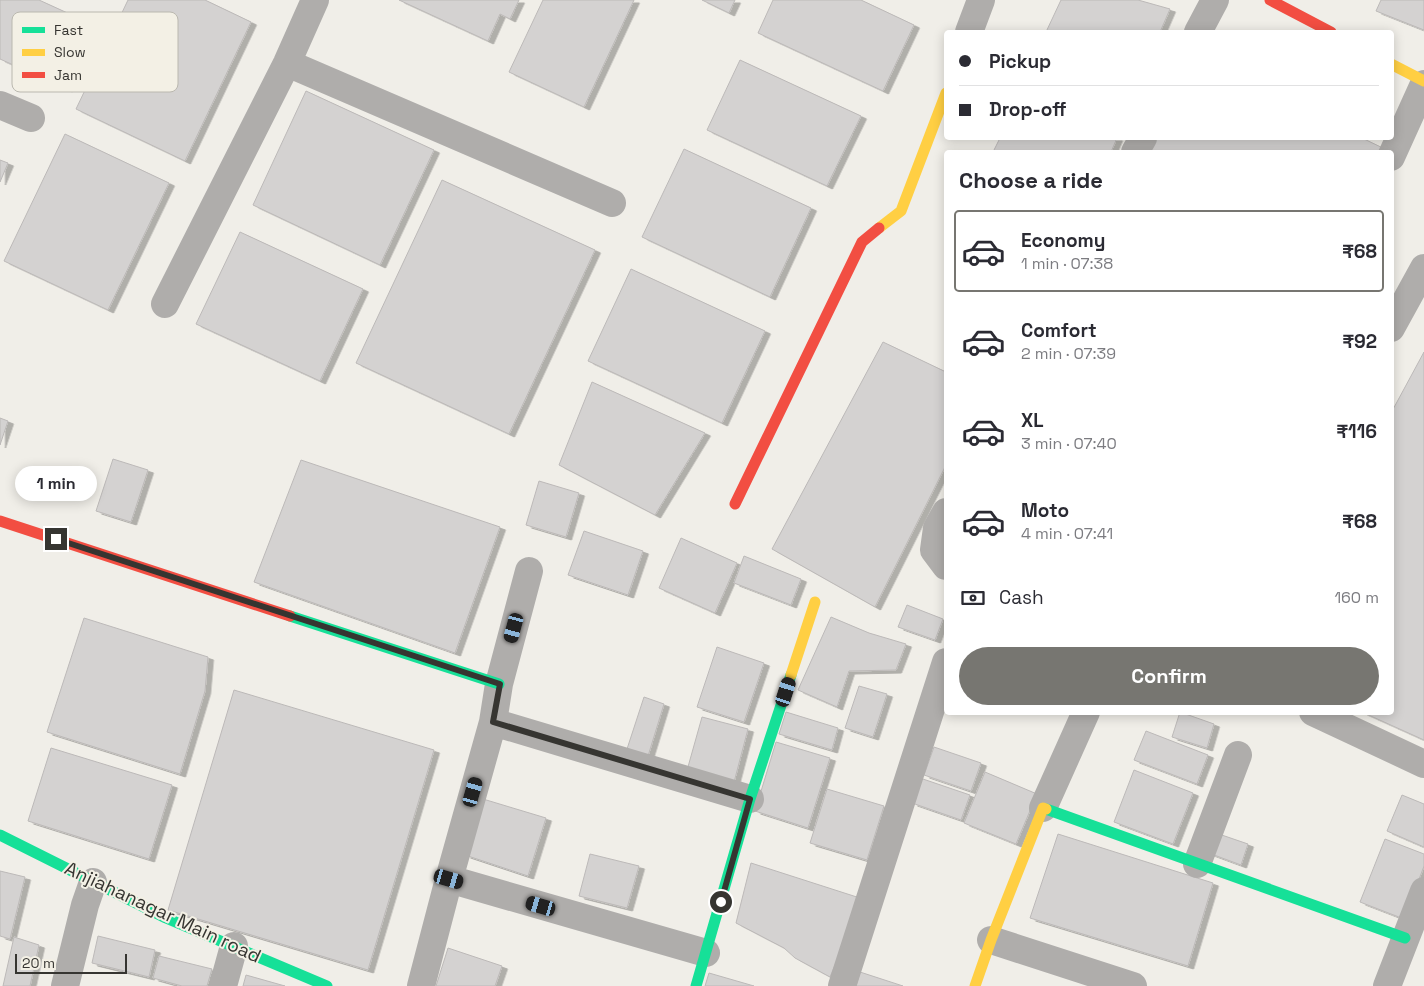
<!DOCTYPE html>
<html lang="en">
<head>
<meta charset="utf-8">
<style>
  body { margin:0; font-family:"Space Grotesk",sans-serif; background:#f7f7f7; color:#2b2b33; height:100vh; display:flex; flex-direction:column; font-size:19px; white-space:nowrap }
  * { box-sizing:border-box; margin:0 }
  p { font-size:16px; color:#7c7c81 }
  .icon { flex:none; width:28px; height:28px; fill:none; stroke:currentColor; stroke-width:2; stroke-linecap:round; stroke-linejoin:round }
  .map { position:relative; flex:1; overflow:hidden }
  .sheet { position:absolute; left:944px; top:150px; width:450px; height:565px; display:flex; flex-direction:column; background:#fff; border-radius:5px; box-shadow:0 2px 12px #0003 }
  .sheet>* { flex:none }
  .top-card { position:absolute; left:944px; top:30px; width:450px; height:110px; border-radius:5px; box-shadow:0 2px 12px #0003; display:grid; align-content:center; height:110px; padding:0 15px; background:#fff }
  .scale { position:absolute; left:15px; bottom:12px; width:112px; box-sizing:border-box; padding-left:5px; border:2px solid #363531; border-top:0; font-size:14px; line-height:18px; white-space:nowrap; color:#363531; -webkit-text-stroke:4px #f3f0e5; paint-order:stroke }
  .end { position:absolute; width:22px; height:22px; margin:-11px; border:6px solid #363531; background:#fff; box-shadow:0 0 0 2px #fff }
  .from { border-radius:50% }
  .bubble { position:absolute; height:35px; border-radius:18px; background:#fff; box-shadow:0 2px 12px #0003; font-size:16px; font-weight:800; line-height:35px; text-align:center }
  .car { position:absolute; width:15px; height:30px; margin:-15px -8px; border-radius:6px; box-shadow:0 0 4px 1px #0007; background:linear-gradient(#222 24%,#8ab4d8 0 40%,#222 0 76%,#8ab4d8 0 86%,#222 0) }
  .top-card b { display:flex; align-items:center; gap:18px; height:48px; font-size:19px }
  .top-card b+b { border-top:1px solid #e1e1e2 }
  .top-card i { width:12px; height:12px; background:#2b2b33 }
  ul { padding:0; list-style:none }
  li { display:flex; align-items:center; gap:15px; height:82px; margin:0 10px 8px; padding:0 5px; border:2px solid transparent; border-radius:5px }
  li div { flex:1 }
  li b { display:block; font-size:19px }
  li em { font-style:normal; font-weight:800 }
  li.current { border-color:#777671 }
  li>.icon { width:45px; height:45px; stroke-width:1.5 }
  h2 { padding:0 15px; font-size:22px; line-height:60px }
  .pay { display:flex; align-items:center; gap:12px; height:55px; padding:0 15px; font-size:19px }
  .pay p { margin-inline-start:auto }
  .button { display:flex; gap:10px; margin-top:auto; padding:10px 15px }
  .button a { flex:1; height:58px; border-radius:30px; background:#777671; color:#fff; font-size:20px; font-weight:800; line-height:58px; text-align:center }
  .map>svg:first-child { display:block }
  .building { fill:#d4d2d1; stroke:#bcb9b8; filter:url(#shadow) }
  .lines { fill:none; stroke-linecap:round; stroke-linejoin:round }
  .street { stroke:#afadab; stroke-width:28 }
  .fast { stroke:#16e098; stroke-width:11 }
  .slow { stroke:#ffcf43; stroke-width:11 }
  .jam { stroke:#f24e42; stroke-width:11 }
  .route { stroke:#363531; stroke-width:6 }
  .labels { text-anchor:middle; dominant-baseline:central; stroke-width:4; stroke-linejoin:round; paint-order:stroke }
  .street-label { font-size:19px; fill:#363531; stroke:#f3f0e5 }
  .key { fill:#f3f0e5; stroke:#bab8af; stroke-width:1 }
  .key-label { font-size:14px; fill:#363531 }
</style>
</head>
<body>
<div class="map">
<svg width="1424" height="986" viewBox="0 0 1424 986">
  <defs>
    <filter id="shadow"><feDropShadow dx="5.5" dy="3" stdDeviation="0" flood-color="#0004"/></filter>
  </defs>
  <rect width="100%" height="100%" fill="#f0eee8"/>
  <!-- building -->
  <path class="building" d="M0,0H39L96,26L67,89L0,59Z
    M128,0H205L251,22L185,161L76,109Z
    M399,0H519L510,19L500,14L488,41Z
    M543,0H634L584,107L509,72Z
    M702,0H735L729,13Z
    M773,0H861L914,25L883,91L758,33Z
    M1061,0H1138L1170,9L1160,32H1046Z
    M1381,0H1424V30L1376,11Z
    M740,60L861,116L827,186L707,130Z
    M306,91L434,150L380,265L253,205Z
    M65,134L169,183L108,310L4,261Z
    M1000,138H1117L1111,152H993Z
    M1156,138H1362L1387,150L1386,152H1148Z
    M684,149L811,208L770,297L642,237Z
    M0,160L8,163L0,182Z
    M442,180L595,250L509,434L356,363Z
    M240,232L363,289L320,381L196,324Z
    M631,269L765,331L722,423L588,361Z
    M883,342L946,372V465L875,607L772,549Z
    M1424,352V740L1362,712H1391V413Z
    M592,382L705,433L655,515L559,465Z
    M0,418L8,421L0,445Z
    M113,459L148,470L131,522L96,511Z
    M301,460L500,527L455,653L254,582Z
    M539,481L579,493L566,537L526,525Z
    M584,531L643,551L628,595L568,575Z
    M681,538L737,563L715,613L659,588Z
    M744,556L801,579L791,605L734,583Z
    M907,605L943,619L935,640L898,627Z
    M831,617L869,633L906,644L896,670L849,671L837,707L798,690Z
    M84,618L208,657L205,691L180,774L47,732Z
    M717,647L764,663L744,722L697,707Z
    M859,686L887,694L873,737L845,728Z
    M234,690L434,750L368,970L168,910Z
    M644,697L664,704L648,756L627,749Z
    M786,712L838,728L832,750L779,734Z
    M1180,712L1214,724L1207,748L1172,737Z
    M702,717L748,729L733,786L686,774Z
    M1146,731L1208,755L1197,784L1134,760Z
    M776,742L830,758L808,828L755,811Z
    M934,747L981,763L971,791L924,775Z
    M51,748L172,785L149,859L28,821Z
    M1134,770L1193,793L1173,844L1114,822Z
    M985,772L1037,794L1016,844L964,823Z
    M920,778L970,795L961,820L912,803Z
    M827,789L884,806L867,860L810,843Z
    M1402,795L1424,804V847L1387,831Z
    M483,799L546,818L528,876L465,855Z
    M1213,832L1248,844L1241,865L1206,852Z
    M1058,834L1213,883L1188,966L1030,918Z
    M1385,839L1424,854V866L1404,919L1360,902Z
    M590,854L639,866L627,908L579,896Z
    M751,863L863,899L830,977L795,958L784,948L736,923Z
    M0,871L25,877L10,939L0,936Z
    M98,936L155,950L149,977L92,963Z
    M14,937L39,945L30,986H3Z
    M448,948L502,966L495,986H436Z
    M159,956L212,969L207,986H182L153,978Z
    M860,972L903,986H856Z
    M709,973L754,986H705Z
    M246,975L285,986H243Z"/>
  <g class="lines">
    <!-- street -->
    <path class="street" d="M969,32L981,0
      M1198,32L1215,0
      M287,63L612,203
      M0,105L31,118
      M1135,152L1143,138
      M1391,157L1424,84
      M165,304L287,63L315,0
      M1391,328L1424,268
      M946,512L937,528L934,550L946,566
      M1313,712L1424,764
      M493,722L750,799
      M1043,808L1086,712
      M1197,864L1238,755
      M449,879L706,953
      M991,940L1133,986
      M65,986L85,905L93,882
      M223,986L234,946
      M421,986L449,879L493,722L499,684L529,571
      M842,986L946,662
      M1387,986L1424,891"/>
    <!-- fast -->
    <path class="fast" d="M290,616L499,684
      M1046,809L1405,938
      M0,835L166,918L327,986
      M696,986L750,799L791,675"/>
    <!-- slow -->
    <path class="slow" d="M1391,64L1424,81
      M879,228L901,211L946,93
      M791,675L815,602
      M975,986L991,940L1043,808L1046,809"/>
    <!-- jam -->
    <path class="jam" d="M1270,0L1331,32
      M735,504L862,242L879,228
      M0,521L290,616"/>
  </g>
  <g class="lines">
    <!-- route -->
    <path class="route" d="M56,539L500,684L493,722L750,799L721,902"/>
  </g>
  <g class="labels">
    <!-- street labels -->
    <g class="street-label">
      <text transform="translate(163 912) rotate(25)">Anjiahanagar Main road</text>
    </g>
  </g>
  <!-- legend -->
  <rect x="12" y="12" width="166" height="80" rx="8" class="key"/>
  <rect x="22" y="27" width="23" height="6" fill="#16e098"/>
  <rect x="22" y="49" width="23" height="7" fill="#ffcf43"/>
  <rect x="22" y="72" width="23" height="6" fill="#f24e42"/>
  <g class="key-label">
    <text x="54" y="35">Fast</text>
    <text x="54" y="57">Slow</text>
    <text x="54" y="80">Jam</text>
  </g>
</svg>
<div class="scale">20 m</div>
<i class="end from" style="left:721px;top:902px"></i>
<i class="end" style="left:56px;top:539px"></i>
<div class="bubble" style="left:15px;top:466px;width:82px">1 min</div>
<i class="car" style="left:514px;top:628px;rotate:195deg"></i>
<i class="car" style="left:786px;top:692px;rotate:18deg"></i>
<i class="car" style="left:473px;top:792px;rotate:16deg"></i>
<i class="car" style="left:449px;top:879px;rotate:106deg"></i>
<i class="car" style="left:541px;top:906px;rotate:286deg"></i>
<div class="top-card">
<b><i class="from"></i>Pickup</b>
<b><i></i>Drop-off</b>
</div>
<section class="sheet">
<h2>Choose a ride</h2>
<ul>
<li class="current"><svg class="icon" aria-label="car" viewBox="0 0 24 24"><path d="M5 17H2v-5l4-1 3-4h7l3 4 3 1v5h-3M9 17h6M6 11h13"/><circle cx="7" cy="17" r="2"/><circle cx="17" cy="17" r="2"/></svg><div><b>Economy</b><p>1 min · 07:38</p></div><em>₹68</em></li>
<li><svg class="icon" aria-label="car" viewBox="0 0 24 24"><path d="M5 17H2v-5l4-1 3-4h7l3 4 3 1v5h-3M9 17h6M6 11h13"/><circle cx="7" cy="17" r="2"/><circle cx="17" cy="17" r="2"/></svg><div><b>Comfort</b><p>2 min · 07:39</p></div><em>₹92</em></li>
<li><svg class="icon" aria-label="car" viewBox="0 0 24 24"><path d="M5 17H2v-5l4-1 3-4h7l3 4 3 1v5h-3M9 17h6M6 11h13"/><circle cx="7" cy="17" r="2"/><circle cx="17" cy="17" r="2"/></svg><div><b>XL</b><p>3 min · 07:40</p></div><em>₹116</em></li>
<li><svg class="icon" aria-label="car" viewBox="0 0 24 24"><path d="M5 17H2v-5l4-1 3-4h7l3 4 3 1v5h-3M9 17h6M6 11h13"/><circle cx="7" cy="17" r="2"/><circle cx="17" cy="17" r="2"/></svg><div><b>Moto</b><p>4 min · 07:41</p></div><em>₹68</em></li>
</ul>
<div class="pay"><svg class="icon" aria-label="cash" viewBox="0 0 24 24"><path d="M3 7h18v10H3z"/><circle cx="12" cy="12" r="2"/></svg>Cash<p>160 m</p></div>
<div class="button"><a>Confirm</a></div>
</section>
</div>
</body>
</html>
